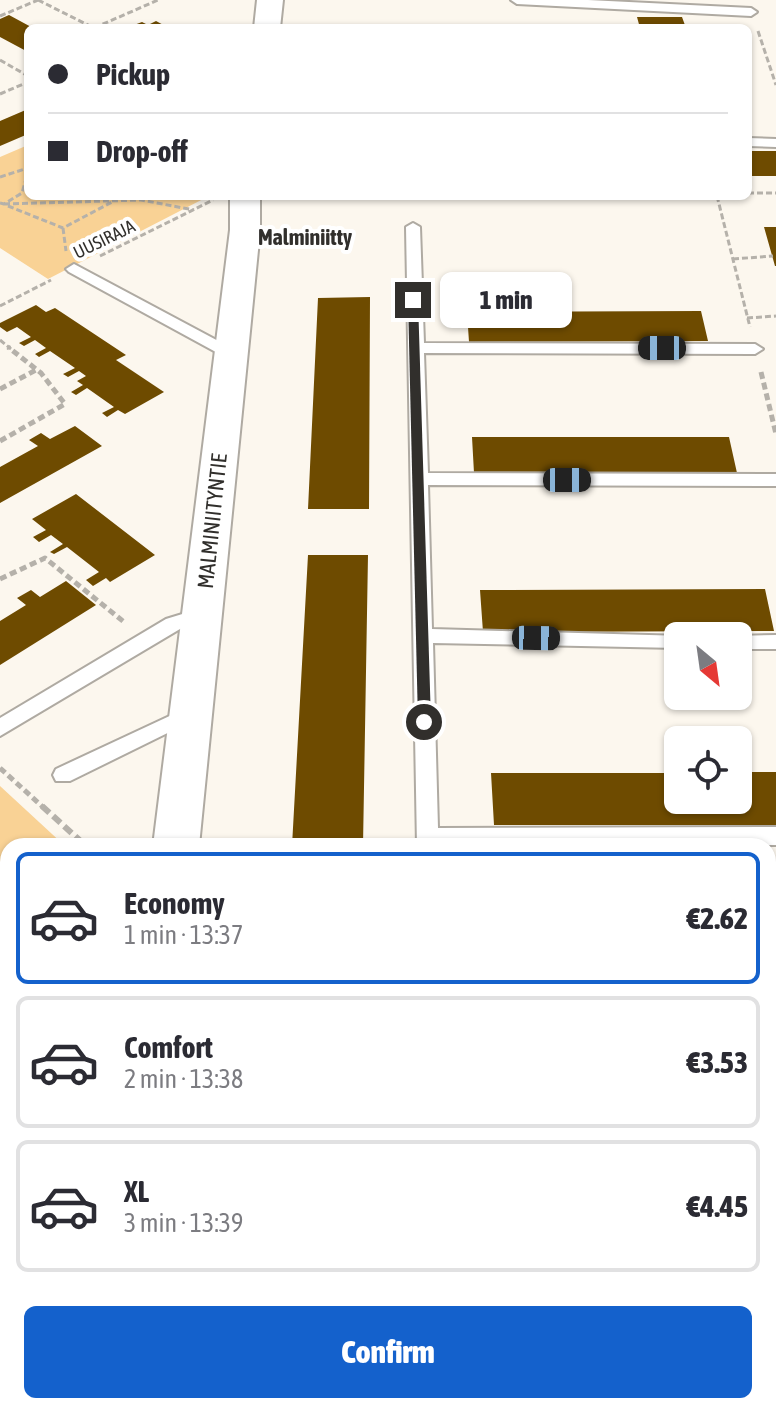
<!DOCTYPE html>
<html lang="en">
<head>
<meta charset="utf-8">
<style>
  body { margin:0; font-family:"Asap Condensed",sans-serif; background:#f7f7f7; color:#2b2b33; height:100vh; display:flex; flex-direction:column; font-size:30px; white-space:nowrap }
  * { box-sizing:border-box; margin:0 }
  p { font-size:26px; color:#7c7c81 }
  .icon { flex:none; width:44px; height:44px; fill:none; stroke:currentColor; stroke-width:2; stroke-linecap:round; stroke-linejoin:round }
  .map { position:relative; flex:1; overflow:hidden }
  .panel { position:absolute; left:0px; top:838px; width:776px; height:576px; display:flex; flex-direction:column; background:#fff; border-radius:24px 24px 0 0; box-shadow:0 2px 6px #0004 }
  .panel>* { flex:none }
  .guide { position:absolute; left:24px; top:24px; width:728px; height:176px; border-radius:12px; box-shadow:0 2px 6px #0004; display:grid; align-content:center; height:176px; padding:0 24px; background:#fff }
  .needle { width:52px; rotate:151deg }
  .fabs { position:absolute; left:664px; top:622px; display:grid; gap:16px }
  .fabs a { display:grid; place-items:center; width:88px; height:88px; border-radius:12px; background:#fff; box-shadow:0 2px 6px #0004; font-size:40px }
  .end { position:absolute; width:36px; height:36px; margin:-18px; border:10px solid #312f2c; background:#fff; box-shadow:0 0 0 4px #fff }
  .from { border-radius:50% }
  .bubble { position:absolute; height:56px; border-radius:12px; background:#fff; box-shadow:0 2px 6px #0004; font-size:26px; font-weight:800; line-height:56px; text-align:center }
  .car { position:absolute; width:24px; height:48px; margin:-24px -12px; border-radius:10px; box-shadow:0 0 6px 2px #0007; background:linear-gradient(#222 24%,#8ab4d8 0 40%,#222 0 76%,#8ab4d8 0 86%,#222 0) }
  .guide b { display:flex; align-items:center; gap:28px; height:76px; font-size:30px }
  .guide b+b { border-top:2px solid #e1e1e2 }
  .guide i { width:20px; height:20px; background:#2b2b33 }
  ul { padding:14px 0 0; list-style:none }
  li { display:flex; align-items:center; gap:24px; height:132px; margin:0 16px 12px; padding:0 8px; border:4px solid #e1e1e2; border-radius:12px }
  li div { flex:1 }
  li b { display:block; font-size:30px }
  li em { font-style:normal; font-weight:800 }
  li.current { border-color:#1461cc }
  li>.icon { width:72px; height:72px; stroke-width:1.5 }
  .button { display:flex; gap:16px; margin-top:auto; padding:16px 24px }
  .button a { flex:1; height:92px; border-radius:12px; background:#1461cc; color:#fff; font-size:32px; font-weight:800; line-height:92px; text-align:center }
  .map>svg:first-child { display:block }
  .green { fill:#f9d295 }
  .building { fill:#6e4b00 }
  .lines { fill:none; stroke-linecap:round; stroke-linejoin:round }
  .service-casing { stroke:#afaaa2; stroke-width:4 }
  .minor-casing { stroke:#afaaa2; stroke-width:4 }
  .path-far2 { stroke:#b5b1aa; stroke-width:3; stroke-dasharray:6 3; stroke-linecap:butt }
  .path-far1 { stroke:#b5b1aa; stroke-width:5; stroke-dasharray:7 4; stroke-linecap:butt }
  .path { stroke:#b5b1aa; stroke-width:6; stroke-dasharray:10 5; stroke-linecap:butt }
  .service { fill:#fff; fill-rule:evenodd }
  .minor { fill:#fff; fill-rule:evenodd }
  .route { fill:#312f2c }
  .labels { text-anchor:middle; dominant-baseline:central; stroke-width:8; stroke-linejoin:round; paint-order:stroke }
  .far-street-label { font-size:18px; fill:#312f2c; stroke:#fff }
  .far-quarter-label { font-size:22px; font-weight:bold; fill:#312f2c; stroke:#fff }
  .street-label { font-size:22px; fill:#312f2c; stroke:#fff }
</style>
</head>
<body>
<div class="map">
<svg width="776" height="1414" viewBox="0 0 776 1414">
  <rect width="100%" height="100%" fill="#fcf7ee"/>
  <!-- green -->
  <path class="green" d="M28,145V196H209L48,279L0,248V157Z
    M0,786L65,846H8V1406H54L53,1414H0Z"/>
  <!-- building -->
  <path class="building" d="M9,15L33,28H28V52L0,37V19Z
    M637,17H682L686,28H640Z
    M156,21L169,28H126L142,22L148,25Z
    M28,109V134L0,146V121Z
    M748,151H776V176H752L748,171Z
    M764,227H776V266H775Z
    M370,297L369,509H308L318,298Z
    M36,305L46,312L55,308L126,355L116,360L164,392L125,414L118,410L107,417L102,413L114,407L87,388L76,395L71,392L83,385L77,381L86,376L79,371L68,377L63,374L75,368L50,351L39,357L35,354L46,348L35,340L24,346L19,343L31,337L17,327L7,332L0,327V323Z
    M701,311L708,341L469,342L467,312Z
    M75,426L102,446L0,503V467L38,446L29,440L41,433L50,439Z
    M472,437H729L737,473H474Z
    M76,494L155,555L110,582L106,578L93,586L86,580L99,572L67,547L54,554L50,552L63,544L51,535L39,542L33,537L46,530L32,519Z
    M308,555H368L363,846H292Z
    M66,581L96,605L0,665V621L26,605L17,598L31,590L40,597Z
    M765,589L774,631L483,632L480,590Z
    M738,772H776V825H494L491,773H678V800H738Z
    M768,975L776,976V1075H768Z
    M768,1255H776V1374H768Z"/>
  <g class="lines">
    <!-- service casing -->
    <g class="service-casing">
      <path id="service" d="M511,0H588L751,8L757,12L751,16L517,4Z
        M748,138L776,139V147L748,146Z
        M413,223L420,227L424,343L755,344L763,349L755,354L424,353L428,473L776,474V486L428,485L432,629L684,636H678V648L433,643L438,828L776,827V845L417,846L406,227Z
        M74,264L237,351L239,354L237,357H225L69,272L66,269Z
        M202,608L209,610L211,615L209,620L180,629L0,736V718L166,619Z
        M776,635V649H738V636H735Z
        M191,706L198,708L201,713L198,718L70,781H56L53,775L56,769Z
        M768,1074H776V1096H768Z
        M768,1207H776V1231H768Z
        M768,1385H776V1413H768L757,1406H768Z
        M141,1406H378L375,1414H138Z"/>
    </g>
    <!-- minor casing -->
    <g class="minor-casing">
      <path id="minor" d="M257,0H283L280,28H254Z
        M230,196H260V230L199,846H153L230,230Z"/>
    </g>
    <!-- path-far2 -->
    <path class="path-far2" d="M38,0L94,28L158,0
      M0,16L38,0
      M758,31L776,85
      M0,60L28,76
      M0,94L28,82
      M0,177L28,168
      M748,193H776
      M717,196L750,327
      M0,203L4,204L22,193L28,172
      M4,204L141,200L194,210
      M8,206L63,228L112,202
      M63,228L66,251
      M100,256L213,200
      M733,259L773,256
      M0,306L51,280
      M747,318L776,316
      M0,340L11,349"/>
    <!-- path-far1 -->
    <path class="path-far1" d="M761,372L776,434
      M0,389L36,370
      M0,441L65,404L41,373L8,347
      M0,579L45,558L124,622
      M0,768L44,808"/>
    <!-- path -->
    <path class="path" d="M42,806L86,846
      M768,950H776
      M0,1035L8,1034
      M768,1157L776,1161
      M2,1414L8,1385"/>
    <!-- service -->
    <use href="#service" class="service"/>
    <!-- minor -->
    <use href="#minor" class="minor"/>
  </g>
  <!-- route -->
  <path class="route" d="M413,297L418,300L431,722L424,727L418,722L408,300Z"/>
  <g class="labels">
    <!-- far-street labels -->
    <g class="far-street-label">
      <text transform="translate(104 239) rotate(-26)">UUSIRAJA</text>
    </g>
    <!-- far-quarter labels -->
    <g class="far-quarter-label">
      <text x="305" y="237">Malminiitty</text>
    </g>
    <!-- street labels -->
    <g class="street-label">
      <text transform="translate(212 521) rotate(-84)">MALMINIITYNTIE</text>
    </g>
  </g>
</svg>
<div class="fabs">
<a><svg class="needle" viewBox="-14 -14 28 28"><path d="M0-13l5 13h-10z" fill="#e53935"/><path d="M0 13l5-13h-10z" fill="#7c7c81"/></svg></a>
<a><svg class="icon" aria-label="locate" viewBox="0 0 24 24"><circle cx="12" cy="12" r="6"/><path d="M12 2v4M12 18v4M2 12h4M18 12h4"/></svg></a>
</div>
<i class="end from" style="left:424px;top:722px"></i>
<i class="end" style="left:413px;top:300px"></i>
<div class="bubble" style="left:440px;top:272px;width:132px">1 min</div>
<i class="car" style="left:662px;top:348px;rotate:270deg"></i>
<i class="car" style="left:567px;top:480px;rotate:90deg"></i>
<i class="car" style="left:536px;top:638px;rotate:91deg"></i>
<div class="guide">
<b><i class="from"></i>Pickup</b>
<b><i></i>Drop-off</b>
</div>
<section class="panel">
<ul>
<li class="current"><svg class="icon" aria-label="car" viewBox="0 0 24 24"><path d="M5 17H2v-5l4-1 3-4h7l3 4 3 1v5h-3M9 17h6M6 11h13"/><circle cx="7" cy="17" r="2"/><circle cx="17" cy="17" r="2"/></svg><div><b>Economy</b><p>1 min · 13:37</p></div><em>€2.62</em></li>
<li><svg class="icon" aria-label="car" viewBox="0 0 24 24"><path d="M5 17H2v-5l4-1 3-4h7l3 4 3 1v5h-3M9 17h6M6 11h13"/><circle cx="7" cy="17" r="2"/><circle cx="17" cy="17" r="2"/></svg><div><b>Comfort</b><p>2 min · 13:38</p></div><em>€3.53</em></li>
<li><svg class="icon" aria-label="car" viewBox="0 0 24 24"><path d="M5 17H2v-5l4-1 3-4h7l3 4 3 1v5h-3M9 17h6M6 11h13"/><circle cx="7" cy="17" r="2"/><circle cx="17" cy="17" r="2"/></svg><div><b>XL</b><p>3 min · 13:39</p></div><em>€4.45</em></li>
</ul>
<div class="button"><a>Confirm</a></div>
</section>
</div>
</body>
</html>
